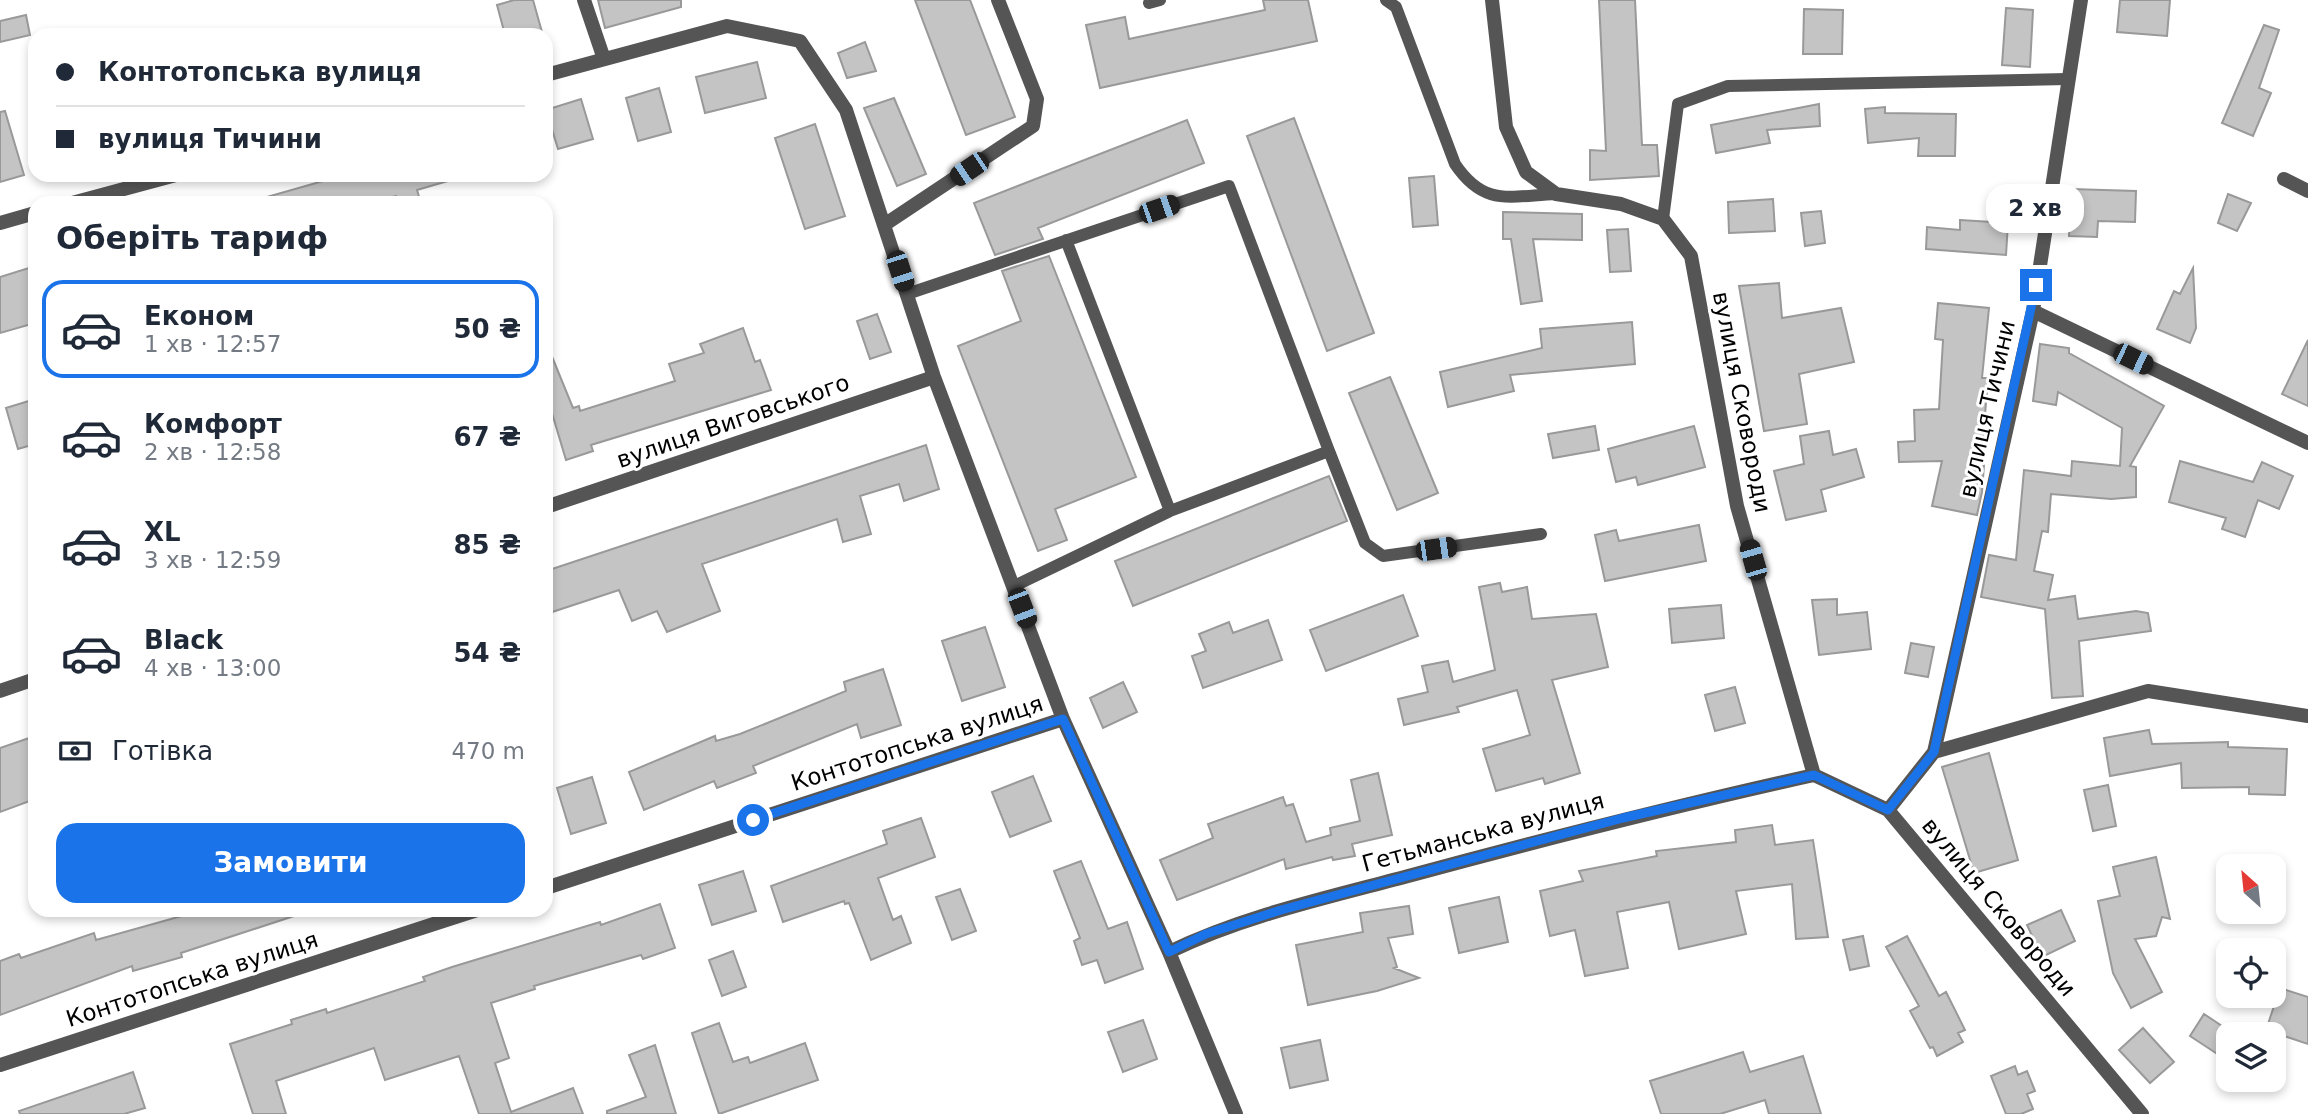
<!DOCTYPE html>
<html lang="uk">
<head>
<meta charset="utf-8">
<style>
  body { margin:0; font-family:"DejaVu Sans",sans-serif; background:#f2f2f3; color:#1f2937; height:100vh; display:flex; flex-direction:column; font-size:26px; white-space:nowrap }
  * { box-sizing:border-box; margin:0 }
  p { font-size:23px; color:#747a83 }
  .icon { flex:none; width:38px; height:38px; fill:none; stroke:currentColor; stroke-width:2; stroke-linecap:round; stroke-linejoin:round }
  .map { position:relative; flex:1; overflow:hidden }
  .drawer { position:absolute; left:28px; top:196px; width:525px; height:721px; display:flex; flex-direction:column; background:#fff; border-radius:21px; box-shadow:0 4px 10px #0003 }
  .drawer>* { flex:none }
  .guide { position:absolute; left:28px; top:28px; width:525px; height:154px; border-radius:21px; box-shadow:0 4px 10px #0003; display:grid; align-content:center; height:154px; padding:0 28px; background:#fff }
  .needle { width:46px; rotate:333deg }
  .fabs { position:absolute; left:2216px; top:854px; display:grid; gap:14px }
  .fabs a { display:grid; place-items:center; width:70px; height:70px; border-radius:14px; background:#fff; box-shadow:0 4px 10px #0003; font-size:35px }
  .end { position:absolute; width:32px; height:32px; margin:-16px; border:9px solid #1a73e8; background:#fff; box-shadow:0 0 0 4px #fff }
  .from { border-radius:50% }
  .bubble { position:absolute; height:49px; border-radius:21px; background:#fff; box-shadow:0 4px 10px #0003; font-size:23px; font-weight:800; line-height:49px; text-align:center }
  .car { position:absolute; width:21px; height:42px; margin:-21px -10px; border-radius:9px; box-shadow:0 0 5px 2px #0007; background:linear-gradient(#222 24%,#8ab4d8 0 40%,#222 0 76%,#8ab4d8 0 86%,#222 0) }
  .guide b { display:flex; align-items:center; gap:24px; height:66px; font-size:26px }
  .guide b+b { border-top:2px solid #e0e1e3 }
  .guide i { width:18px; height:18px; background:#1f2937 }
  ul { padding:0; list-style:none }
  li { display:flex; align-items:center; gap:21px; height:98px; margin:0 14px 10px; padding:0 14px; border:4px solid transparent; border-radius:21px }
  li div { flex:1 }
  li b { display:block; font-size:26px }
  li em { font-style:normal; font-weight:800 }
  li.current { border-color:#1a73e8 }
  li>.icon { width:63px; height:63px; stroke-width:1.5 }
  h2 { padding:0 28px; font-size:32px; line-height:84px }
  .pay { display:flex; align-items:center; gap:18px; height:77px; padding:0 28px; font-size:26px }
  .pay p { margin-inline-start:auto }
  .cta { display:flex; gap:14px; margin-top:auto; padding:14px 28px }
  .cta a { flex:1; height:80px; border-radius:21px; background:#1a73e8; color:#fff; font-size:28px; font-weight:800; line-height:80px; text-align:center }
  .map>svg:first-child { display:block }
  .building { fill:#c4c4c4; stroke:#999; stroke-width:2 }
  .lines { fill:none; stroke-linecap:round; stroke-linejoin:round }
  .lane { stroke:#555; stroke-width:12 }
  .street { stroke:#555; stroke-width:14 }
  .route { stroke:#1a73e8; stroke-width:9 }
  .labels { text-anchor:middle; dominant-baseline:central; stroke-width:6; stroke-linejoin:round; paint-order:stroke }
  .street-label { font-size:23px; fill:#000; stroke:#fff }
</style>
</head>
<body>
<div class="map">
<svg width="2308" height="1114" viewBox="0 0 2308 1114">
  <rect width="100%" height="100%" fill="#fff"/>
  <!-- building -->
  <path class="building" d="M514,0H533L542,32L505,35L497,5Z
    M598,0H681V7L605,28Z
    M915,0H970L1015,117L966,135Z
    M1263,0H1308L1317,41L1100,88L1086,25L1125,17L1129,39L1265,10Z
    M1599,0H1635L1642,145H1657L1659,176L1590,180V150L1606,151Z
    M2120,0H2170L2167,36L2117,32Z
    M2006,8L2033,10L2030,67L2002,65Z
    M1804,9L1843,10L1842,54H1803Z
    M26,15L30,35L0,42V21Z
    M2264,25L2279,30L2259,88L2271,93L2253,136L2222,123Z
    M865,42L876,71L847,78L838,53Z
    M757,62L766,98L705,113L696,77Z
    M659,88L671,132L638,141L626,98Z
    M894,98L926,174L897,186L864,108Z
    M581,99L593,139L558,149L546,110Z
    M1819,104L1820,126L1767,130L1770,143L1716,153L1711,125Z
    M1885,107V113L1956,114L1955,156H1918L1919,138L1868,143L1865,109Z
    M5,111L24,175L0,182V112Z
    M1294,118L1374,333L1327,351L1247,136Z
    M1187,120L1204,163L1038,228L1043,239L995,255L974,203Z
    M815,124L845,216L805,229L775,138Z
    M344,175H448V181L417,190L421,203H398L396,196L371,203H268L267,197Z
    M1434,176L1438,225L1413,227L1409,178Z
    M2071,189L2136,191L2135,222L2098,221L2097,237L2069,236Z
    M2228,194L2251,203L2237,231L2218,223Z
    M1773,199L1775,231L1729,233L1728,202Z
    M1821,211L1825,243L1805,246L1801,213Z
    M1503,212L1582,214V240L1533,239L1542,301L1521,304L1511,239H1503Z
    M1960,220L2008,223L2006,255L1926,249L1927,227L1960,230Z
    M1628,229L1631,271L1610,272L1607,230Z
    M1049,256L1136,477L1055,509L1067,540L1038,551L958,346L1021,321L1002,271Z
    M35,266V323L0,333V277Z
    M2193,268L2196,328L2190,343L2157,329L2174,291L2180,294Z
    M1779,283L1782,318L1841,308L1854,362L1799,374L1807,424L1764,431L1739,286Z
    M1938,303L1989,308L1982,378H1988L1981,464L1984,465L1982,492L1977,515L1932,506L1942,461L1899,462L1898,442L1915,441L1914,410L1939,409L1943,340L1935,339Z
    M877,314L891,352L870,359L857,321Z
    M1632,322L1635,364L1510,375L1514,391L1448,407L1440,372L1542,348L1540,329Z
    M743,328L755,362L760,360L771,390L591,445L593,451L566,460L546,393V342L573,408L579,406L580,411L675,381L669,364L704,353L700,344Z
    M2308,340V406L2282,394Z
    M2040,344L2069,348V353L2164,406L2130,466L2136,467V497L2111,499L2051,494L2048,532L2042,531L2034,571L2053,575L2048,600L2075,596L2078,619L2136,611L2148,613L2151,631L2079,641L2083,696L2052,698L2045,609L1981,597L1989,555L2016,560L2024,470L2071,476L2072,461L2120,466L2122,428L2058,392L2056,405L2033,401Z
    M1390,377L1438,493L1397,510L1349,393Z
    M35,399V444L18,449L6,408Z
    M1595,426L1599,450L1553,458L1548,434Z
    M1694,426L1705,467L1638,485L1636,477L1616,482L1608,449Z
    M1829,431L1833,455L1856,449L1864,477L1821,490L1826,511L1786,520L1774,471L1804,464L1800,436Z
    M926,445L939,489L904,501L899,484L860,496L871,534L843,542L837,519L702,564L720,611L667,632L657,611L632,621L619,590L546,614V571Z
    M2180,461L2253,482L2262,462L2293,476L2279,509L2258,500L2245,537L2222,529L2226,518L2169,502Z
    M1329,476L1347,521L1133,606L1115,561Z
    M1699,525L1706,561L1605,581L1595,535L1616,530L1619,541Z
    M1500,583L1502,592L1527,587L1532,619L1596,614L1608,667L1552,680L1580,773L1545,784L1543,778L1496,791L1483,749L1530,735L1517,690L1457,707L1459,712L1404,725L1398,699L1428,692L1422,666L1448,661L1453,682L1495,670L1479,587Z
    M1403,595L1418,636L1326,671L1310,630Z
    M1837,599V615L1867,612L1871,649L1819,655L1812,600Z
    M1721,605L1724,638L1672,643L1669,609Z
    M1268,620L1282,660L1203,688L1192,656L1206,651L1199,634L1229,622L1233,633Z
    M985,627L1005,687L962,701L942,641Z
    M1911,643L1934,647L1928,677L1905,673Z
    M883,669L901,725L861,738L857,724L753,766L756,773L717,788L714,781L644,810L629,772L715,736L716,741L740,734L846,691L844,682Z
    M1123,682L1137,712L1103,728L1090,698Z
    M1735,687L1745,723L1715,731L1705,695Z
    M2149,730L2152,744L2228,742V747L2287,749L2285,795L2249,794V787L2182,788L2181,763L2110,776L2104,738Z
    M35,736V799L0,812V748Z
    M1989,753L2018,860L1974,873L1942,767Z
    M1378,773L1392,835L1352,844L1355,856L1333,860L1332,857L1286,869L1284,859L1177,900L1160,860L1213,838L1208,824L1283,797L1286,806L1293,804L1306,842L1331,835L1330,828L1360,821L1351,780Z
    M1033,776L1051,821L1010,837L992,792Z
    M592,777L606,823L571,834L557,788Z
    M2108,785L2116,826L2093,831L2084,790Z
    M921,818L935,857L878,878L893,920L901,916L911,943L871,960L849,903L845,904L844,901L783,922L771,886L887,844L883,831Z
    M1772,825L1775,845L1813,840L1828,937L1796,939L1792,884L1736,891L1746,934L1679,949L1669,902L1617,912L1628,968L1585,976L1575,930L1550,936L1540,891L1583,881L1579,871L1657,856L1656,851L1736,842L1735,830Z
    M2156,857L2170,919L2162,917L2156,936L2135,939L2162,992L2131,1008L2113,973L2098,901L2120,896L2113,867Z
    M1081,861L1108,929L1127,922L1143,969L1105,983L1097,960L1082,965L1074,941L1080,938L1054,871Z
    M743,871L756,911L712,925L699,885Z
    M960,889L976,931L952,940L936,897Z
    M1499,897L1508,942L1459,953L1449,908Z
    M660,904L675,948L643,959L641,955L534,986L535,989L491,1003L509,1058L495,1063L511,1112L573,1088L583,1114H479L459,1056L385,1080L374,1048L276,1081L286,1114H253L230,1044L292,1024L291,1020L326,1009L327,1013L425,981L423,977L452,967L600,922L601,925Z
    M1409,906L1413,934L1388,938L1397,967L1394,968L1419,978L1377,991L1308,1005L1296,945L1363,932L1360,913Z
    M203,910H299L300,914L181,953L182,957L133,971L132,966L0,1015V961L19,954L21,958L94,933L96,940Z
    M2061,910L2075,941L2042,957L2027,925Z
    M1863,936L1869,966L1850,970L1843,940Z
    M1907,936L1939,996L1946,992L1965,1030L1958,1033L1963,1042L1937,1056L1933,1047L1930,1048L1910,1011L1919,1006L1886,947Z
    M733,951L746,987L722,996L709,960Z
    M2280,988L2308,997V1044L2266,1030Z
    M2204,1014L2228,1030V1061L2190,1036Z
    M1143,1020L1157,1059L1123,1072L1108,1032Z
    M719,1023L733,1062L748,1057L750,1063L805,1043L818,1080L719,1114L692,1033Z
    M2143,1028L2174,1062L2150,1083L2119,1050Z
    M1320,1040L1328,1080L1290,1088L1281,1048Z
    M655,1045L676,1114H607V1111L646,1097L629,1055Z
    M1743,1052L1750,1072L1803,1056L1821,1114H1769L1765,1100L1720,1114H1661L1650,1081Z
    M2015,1066L2018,1075L2027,1071L2035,1091L2027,1094L2033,1109L2021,1114H2006L1991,1076Z
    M133,1072L145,1108L124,1114H20L19,1111Z"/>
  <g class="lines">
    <!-- lane -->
    <path class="lane" d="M1386,0L1396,7L1455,164C1484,207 1509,196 1556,194
      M1149,3L1160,0
      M1663,219L1678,104L1728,86L2067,79
      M1066,240L1170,511
      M907,294L1229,186L1329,451L1170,511L1014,586
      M1329,451L1365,543L1383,556L1541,534"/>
    <!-- street -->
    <path class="street" d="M584,0L604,59
      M1492,0L1506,127L1526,172L1556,194L1621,204L1663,219L1691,256L1737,506L1814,775L1888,810L2142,1114
      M546,75L727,26L800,41L846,110L934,377L1063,719L1169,952L1236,1114
      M2284,179L2308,191
      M72,203L176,175
      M0,223L35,213
      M884,225L1033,126L1037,99L998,0
      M2033,311L2308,443
      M546,507L934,377
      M0,691L35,679
      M1934,752L2148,691L2308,716
      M1888,810L1934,752L2033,311L2081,0
      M546,888L1063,719
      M1169,952C1246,915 1330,897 1412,875C1545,839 1679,805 1814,775
      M0,1065L477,910"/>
  </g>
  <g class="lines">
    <!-- route -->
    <path class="route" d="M753,820L1063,719L1169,952L1206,934L1281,910L1623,818L1814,775L1888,810L1934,752L2036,285"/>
  </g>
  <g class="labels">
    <!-- street labels -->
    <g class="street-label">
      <text transform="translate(1742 402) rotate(79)">вулиця Сковороди</text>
      <text transform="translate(1987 409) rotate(-77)">вулиця Тичини</text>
      <text transform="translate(733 421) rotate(-19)">вулиця Виговського</text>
      <text transform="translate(917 743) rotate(-18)">Контотопська вулиця</text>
      <text transform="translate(1483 832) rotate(-15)">Гетьманська вулиця</text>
      <text transform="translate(1999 907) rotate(50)">вулиця Сковороди</text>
      <text transform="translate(192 979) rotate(-18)">Контотопська вулиця</text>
    </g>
  </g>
</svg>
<div class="fabs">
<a><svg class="needle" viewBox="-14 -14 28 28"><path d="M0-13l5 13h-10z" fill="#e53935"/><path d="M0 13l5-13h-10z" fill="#747a83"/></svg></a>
<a><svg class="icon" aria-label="locate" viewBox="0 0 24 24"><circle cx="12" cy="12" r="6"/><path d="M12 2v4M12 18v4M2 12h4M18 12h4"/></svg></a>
<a><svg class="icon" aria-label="layers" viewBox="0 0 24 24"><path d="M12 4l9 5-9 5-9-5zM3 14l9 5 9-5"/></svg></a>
</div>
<i class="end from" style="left:753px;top:820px"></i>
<i class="end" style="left:2036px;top:285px"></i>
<div class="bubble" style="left:1986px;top:184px;width:98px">2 хв</div>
<i class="car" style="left:969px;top:169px;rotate:236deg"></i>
<i class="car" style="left:1159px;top:209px;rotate:71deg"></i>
<i class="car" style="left:900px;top:271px;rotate:162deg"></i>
<i class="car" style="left:2133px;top:359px;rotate:116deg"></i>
<i class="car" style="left:1436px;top:549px;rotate:82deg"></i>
<i class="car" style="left:1753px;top:560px;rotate:344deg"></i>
<i class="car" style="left:1022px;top:608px;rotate:159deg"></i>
<div class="guide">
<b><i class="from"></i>Контотопська вулиця</b>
<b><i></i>вулиця Тичини</b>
</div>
<section class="drawer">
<h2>Оберіть тариф</h2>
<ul>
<li class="current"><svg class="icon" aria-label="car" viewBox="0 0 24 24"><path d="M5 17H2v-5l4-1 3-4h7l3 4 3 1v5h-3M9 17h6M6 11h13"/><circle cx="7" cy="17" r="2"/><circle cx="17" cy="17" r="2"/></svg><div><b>Економ</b><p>1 хв · 12:57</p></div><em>50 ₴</em></li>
<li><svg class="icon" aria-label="car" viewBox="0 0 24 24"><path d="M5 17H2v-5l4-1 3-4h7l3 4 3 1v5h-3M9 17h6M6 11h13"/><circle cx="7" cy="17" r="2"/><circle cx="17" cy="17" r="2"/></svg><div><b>Комфорт</b><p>2 хв · 12:58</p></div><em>67 ₴</em></li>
<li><svg class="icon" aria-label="car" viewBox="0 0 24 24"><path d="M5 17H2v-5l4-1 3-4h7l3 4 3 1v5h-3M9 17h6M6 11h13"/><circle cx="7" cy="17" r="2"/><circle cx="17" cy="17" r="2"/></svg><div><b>XL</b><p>3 хв · 12:59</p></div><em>85 ₴</em></li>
<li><svg class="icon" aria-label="car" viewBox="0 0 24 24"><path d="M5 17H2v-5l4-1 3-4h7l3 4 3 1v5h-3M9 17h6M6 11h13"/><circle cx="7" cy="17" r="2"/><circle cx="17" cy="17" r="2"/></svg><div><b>Black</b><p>4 хв · 13:00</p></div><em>54 ₴</em></li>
</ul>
<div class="pay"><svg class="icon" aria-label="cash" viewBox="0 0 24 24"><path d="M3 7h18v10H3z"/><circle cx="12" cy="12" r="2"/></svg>Готівка<p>470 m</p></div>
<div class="cta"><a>Замовити</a></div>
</section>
</div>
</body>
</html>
